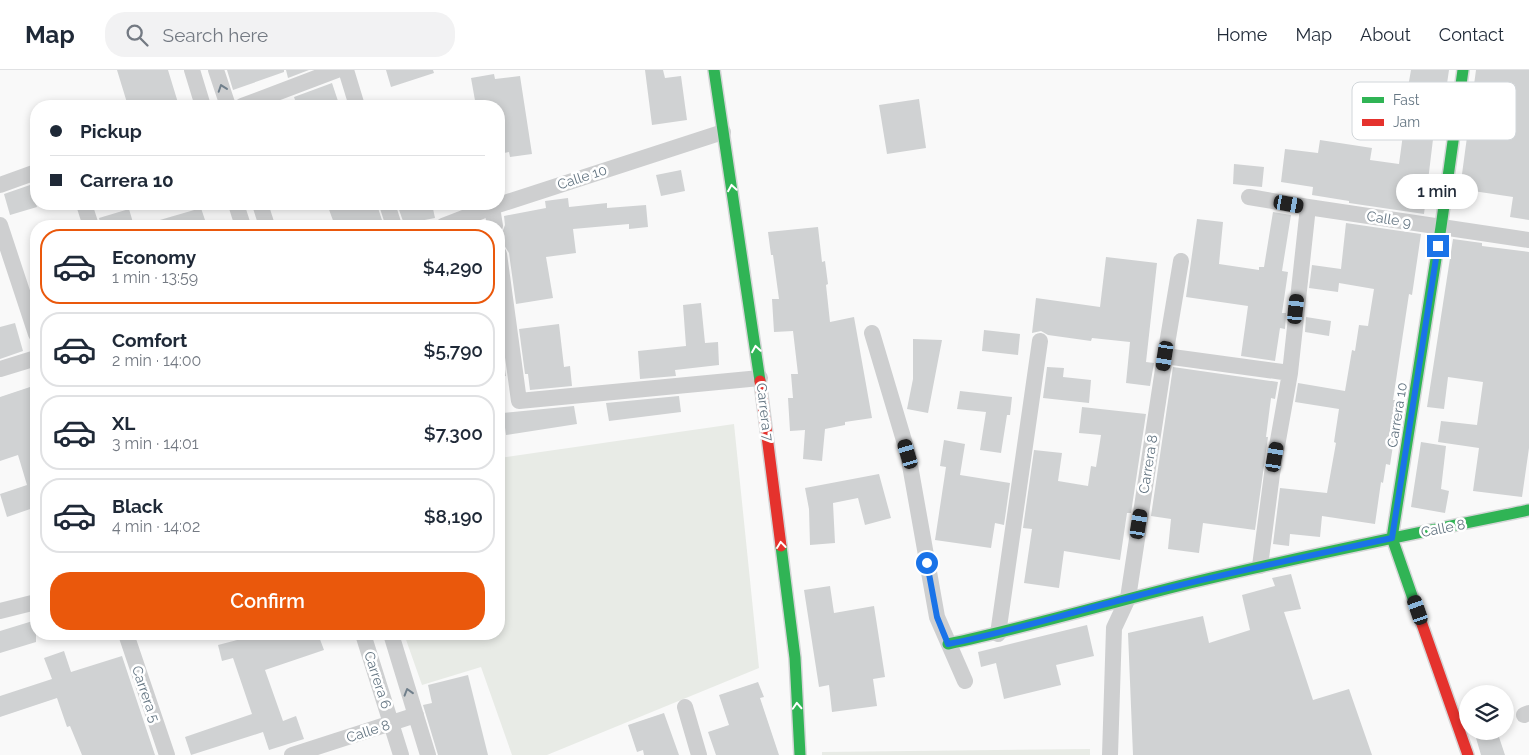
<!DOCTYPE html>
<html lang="en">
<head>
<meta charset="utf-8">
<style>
  body { margin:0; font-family:Raleway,sans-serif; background:#f2f2f3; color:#1f2937; height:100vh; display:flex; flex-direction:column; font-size:19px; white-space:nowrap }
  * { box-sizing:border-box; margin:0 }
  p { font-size:16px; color:#747a83 }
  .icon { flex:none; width:28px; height:28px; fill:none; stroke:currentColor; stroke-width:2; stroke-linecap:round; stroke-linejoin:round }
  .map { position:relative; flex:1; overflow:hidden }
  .details { position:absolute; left:30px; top:150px; width:475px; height:420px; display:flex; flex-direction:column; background:#fff; border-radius:20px; box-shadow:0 2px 8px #0003 }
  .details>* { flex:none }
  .banner { position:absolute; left:30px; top:30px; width:475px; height:110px; border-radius:20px; box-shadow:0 2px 8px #0003; display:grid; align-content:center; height:110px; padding:0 20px; background:#fff }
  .buttons { position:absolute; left:1459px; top:615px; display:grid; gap:10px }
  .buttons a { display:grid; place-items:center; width:55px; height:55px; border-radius:50%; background:#fff; box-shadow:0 2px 8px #0003; font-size:25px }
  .end { position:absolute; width:22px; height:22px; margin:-11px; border:6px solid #1a73e8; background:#fff; box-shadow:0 0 0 2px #fff }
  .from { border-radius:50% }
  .bubble { position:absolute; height:35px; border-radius:18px; background:#fff; box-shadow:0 2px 8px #0003; font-size:16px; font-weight:600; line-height:35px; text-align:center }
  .car { position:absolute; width:15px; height:30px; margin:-15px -8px; border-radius:6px; box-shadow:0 0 4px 1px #0007; background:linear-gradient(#222 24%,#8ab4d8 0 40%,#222 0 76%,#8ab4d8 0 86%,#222 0) }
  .banner b { display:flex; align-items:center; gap:18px; height:48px; font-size:19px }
  .banner b+b { border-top:1px solid #e0e1e3 }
  .banner i { width:12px; height:12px; background:#1f2937 }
  ul { padding:9px 0 0; list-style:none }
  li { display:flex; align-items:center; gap:15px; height:75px; margin:0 10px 8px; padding:0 10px; border:2px solid #e0e1e3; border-radius:20px }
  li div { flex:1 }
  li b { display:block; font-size:19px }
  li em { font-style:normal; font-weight:600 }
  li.on { border-color:#ea580c }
  li>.icon { width:45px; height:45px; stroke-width:1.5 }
  .primary-button { display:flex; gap:10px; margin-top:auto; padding:10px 20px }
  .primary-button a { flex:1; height:58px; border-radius:20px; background:#ea580c; color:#fff; font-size:20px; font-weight:600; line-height:58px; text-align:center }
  header { display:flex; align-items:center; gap:30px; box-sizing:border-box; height:70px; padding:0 25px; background:#fff; border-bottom:1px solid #e0e1e3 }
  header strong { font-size:24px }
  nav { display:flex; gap:28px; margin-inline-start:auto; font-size:18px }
  .search { width:350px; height:45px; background:#f2f2f3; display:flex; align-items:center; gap:12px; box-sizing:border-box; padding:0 18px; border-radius:20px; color:#747a83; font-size:19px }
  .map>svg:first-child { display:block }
  .green { fill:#e8ebe6 }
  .building { fill:#d0d2d3 }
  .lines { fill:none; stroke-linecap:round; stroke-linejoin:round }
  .fast-casing { stroke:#d5d6d7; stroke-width:14 }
  .jam-casing { stroke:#d5d6d7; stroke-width:14 }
  .street { stroke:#cecfd0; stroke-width:16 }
  .fast { stroke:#30b455; stroke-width:11 }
  .jam { stroke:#e5322d; stroke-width:11 }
  .oneway { stroke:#707f8b }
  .oneway2 { stroke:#fff }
  .route { stroke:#1a73e8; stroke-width:6 }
  .labels { text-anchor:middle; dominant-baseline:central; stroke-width:5; stroke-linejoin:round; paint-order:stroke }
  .street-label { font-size:14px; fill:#657683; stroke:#fff }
  .key { fill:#fff; stroke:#d1d6da; stroke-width:1 }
  .key-label { font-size:14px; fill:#657683 }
</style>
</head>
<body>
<header>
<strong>Map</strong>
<div class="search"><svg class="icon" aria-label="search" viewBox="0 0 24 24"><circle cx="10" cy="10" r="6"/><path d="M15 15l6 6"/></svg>Search here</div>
<nav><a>Home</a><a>Map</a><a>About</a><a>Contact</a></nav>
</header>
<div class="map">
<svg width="1529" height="685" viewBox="0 0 1529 685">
  <rect width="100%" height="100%" fill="#f9f9f9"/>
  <!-- green -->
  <path class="green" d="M734,354L759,598L547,685H512L481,597L422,615L404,564H499V388Z
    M1090,679V685H822V682Z"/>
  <!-- building -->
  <path class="building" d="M117,0H168L179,36H128Z
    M227,0H284V2L233,20Z
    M286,0H309L288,8Z
    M386,0H433L434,3L391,17Z
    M645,0H663L665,8L681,6L687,50L652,55Z
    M1411,0H1449L1440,62L1434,61L1424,144L1349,133V131L1312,125L1313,117L1281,112L1285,79L1318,83L1320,70L1372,78L1370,90L1399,94L1404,57L1388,55L1391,30L1401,32L1403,17H1408Z
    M1476,0H1529V150L1510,147L1513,127L1460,119Z
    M494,4L495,9L520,6L532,84L510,87L509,82L499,84V36H476L471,8Z
    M332,13L339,34L331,36H297L294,27Z
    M919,29L926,78L887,84L879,35Z
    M1234,94L1264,97L1262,117L1233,114Z
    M681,100L685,121L661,126L656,105Z
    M30,115L37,137L10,145L4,124Z
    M568,128L569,137L607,133V138L646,135L648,157L629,159V154L573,159L576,183L546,187L553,228L516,234L509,183L504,175L502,163L505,155L504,146L546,138L545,131Z
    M327,134H370L371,139L378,138L384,156H335Z
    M397,134H432L435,148L404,154Z
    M201,138L207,156H154L153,152Z
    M129,139L134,156H101L99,148Z
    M1273,142L1291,145L1282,201L1288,202L1282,243H1286L1285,259L1280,258L1275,291L1241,286L1248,236L1186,227L1197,149L1223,152L1219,194L1259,200V197H1264Z
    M1346,153L1421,164L1412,225L1409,224L1393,330H1395L1390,368L1394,369L1390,395L1386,394L1383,413L1381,412L1375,454L1322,446L1320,467L1290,464L1289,476L1273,474L1280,418L1327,423L1336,373L1334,372L1339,339L1295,332L1298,313L1345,321L1352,280L1355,281L1359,255L1368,256L1374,219L1339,213L1338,222L1309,218L1312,195L1341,199Z
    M818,157L822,192L825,191L828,214L826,215L830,252L854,247L872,348L845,352V355L825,359L822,391L803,389L805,360L790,361L788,328H793L791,304H798L793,261L774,262L772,229H779L773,185H771L768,162Z
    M1453,169L1482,173V176L1529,182V378L1522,427L1473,421L1479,378L1438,372L1441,351L1477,355L1483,312L1448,307L1444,339L1427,337Z
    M1106,187L1157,193L1146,292L1154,293L1150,316L1126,313L1130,272L1092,268L1091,271L1048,265L1041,261L1032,263L1036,228L1100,237Z
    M701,233L705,273L718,272L719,295L675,300L676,306L640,309L638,281L686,276L683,235Z
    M1306,247L1331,251L1329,266L1305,262Z
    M15,253L23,281L0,289V257Z
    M559,254L564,297L570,296L572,316L530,320L528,304H525L519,259Z
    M984,260L1020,264L1018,285L982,281Z
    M499,261L506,306L499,307Z
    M913,269L942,270L928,343L907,339L913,309Z
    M1047,297L1064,298L1063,307L1091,310L1089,333L1043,328Z
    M1173,297L1278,312L1275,329L1271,328L1266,367H1268L1255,460L1203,453L1199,483L1168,479L1171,449L1151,446Z
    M36,315V437L7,447L0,424L27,415L18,385L0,391V327Z
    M960,321L1012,327L1010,345H1007L1001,383L980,380L986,342L957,339Z
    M679,326L681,342L609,351L606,333Z
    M574,336L577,354L506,365L503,343Z
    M1082,337L1146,344L1131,443H1127L1120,490L1064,481L1059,518L1024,513L1032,459L1023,458L1034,380L1062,383L1058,411L1088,416L1091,396L1096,397L1101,365L1079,363Z
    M944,370L965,374L960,405L1010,413L1004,455L995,453L991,478L935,470L946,397L940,396Z
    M1421,372L1446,376L1441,419L1449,421L1445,443L1411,437Z
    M879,404L891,448L865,455L858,428L833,433L835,473L810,475L809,439L805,418Z
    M1291,504L1301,539L1284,542L1313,630L1349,619L1372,685H1133L1128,563L1203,546L1209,573L1250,560L1242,525L1275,516L1272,508Z
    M830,516L834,543L874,536L885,607L873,609L877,636L832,642L829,615L819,617L804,520Z
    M36,550V572L0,583V561Z
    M1087,555L1094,586L1056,595L1061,615L1004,629L996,593L981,597L978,582Z
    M239,564H318L324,580L265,600L283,651L296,646L304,669L269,680L263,662L191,685L185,667L252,644L233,588L222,591L218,575L241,569Z
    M64,581L71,602L122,586L155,685H82L70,656L67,657L57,628L0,647V626L52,609L44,588Z
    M468,605L488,685H438L423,635L432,633L428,615Z
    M758,612L764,627L760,628L779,685H716L708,662L729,655L719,625Z
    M664,643L679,685H644L643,680L637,682L628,655Z
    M1474,661H1497L1505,685H1481Z"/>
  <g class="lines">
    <!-- fast casing -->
    <g class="fast-casing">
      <path id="fast" d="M714,0L760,311
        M781,476L795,588L800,685
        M1417,540L1392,468L1441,157L1463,0
        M948,574C1029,557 1109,533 1190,513C1302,486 1416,463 1529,440"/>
    </g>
    <!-- jam casing -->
    <g class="jam-casing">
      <path id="jam" d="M760,311L781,476
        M1417,540L1468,685"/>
    </g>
    <!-- street -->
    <path class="street" d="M192,0L203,36
      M216,0L228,36
      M346,0L357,36
      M242,36L337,0
      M0,115L36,102
      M1249,127L1308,137L1529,170
      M84,134L91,156
      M236,134L243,156
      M260,134L267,156
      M387,134L394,156
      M492,137L495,156
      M0,155L36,264
      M443,156L492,137L723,62
      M499,184L519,331L760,308
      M872,263L908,384L937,547L965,611
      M1165,286L1290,303
      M0,299L36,288
      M1260,496L1272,404L1290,303L1308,137
      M0,541L36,532
      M126,564L167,685
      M363,564L401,685
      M391,564L428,685
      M998,564L1040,271
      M685,637L699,685
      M1524,645L1529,643
      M292,685L416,645
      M1110,685L1114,558L1128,528L1165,286L1181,191"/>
    <!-- fast -->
    <use href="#fast" class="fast"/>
    <!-- jam -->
    <use href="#jam" class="jam"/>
  </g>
  <!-- one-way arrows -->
  <defs><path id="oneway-chevron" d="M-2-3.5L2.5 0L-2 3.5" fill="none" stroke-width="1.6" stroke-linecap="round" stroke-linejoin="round" transform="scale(1.25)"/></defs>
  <g class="oneway">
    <use href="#oneway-chevron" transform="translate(222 18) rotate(-109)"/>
    <use href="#oneway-chevron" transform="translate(408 622) rotate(-107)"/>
  </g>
  <g class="oneway2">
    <use href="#oneway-chevron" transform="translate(732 118) rotate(-99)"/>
    <use href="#oneway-chevron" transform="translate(756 279) rotate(-99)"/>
    <use href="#oneway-chevron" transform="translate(781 475) rotate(-97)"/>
    <use href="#oneway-chevron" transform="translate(797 636) rotate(-93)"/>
  </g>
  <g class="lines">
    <!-- route -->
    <path class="route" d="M927,493L937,547L948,574C1009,562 1068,543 1129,528C1216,505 1304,487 1392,468L1438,176"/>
  </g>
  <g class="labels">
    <!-- street labels -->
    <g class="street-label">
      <text transform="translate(582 107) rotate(-18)">Calle 10</text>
      <text transform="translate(1389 149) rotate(9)">Calle 9</text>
      <text transform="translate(765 342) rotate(83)">Carrera 7</text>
      <text transform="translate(1397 345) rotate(-81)">Carrera 10</text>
      <text transform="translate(1148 394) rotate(-81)">Carrera 8</text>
      <text transform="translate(1443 458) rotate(-11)">Calle 8</text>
      <text transform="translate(378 610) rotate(72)">Carrera 6</text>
      <text transform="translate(146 624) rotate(71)">Carrera 5</text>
      <text transform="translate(368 661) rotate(-18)">Calle 8</text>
    </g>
  </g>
  <!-- legend -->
  <rect x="1352" y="12" width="164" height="58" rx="8" class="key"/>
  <rect x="1362" y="27" width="22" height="6" fill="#30b455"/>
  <rect x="1362" y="49" width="22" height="7" fill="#e5322d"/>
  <g class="key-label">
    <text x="1393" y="35">Fast</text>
    <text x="1393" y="57">Jam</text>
  </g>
</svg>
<div class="buttons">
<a><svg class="icon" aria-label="layers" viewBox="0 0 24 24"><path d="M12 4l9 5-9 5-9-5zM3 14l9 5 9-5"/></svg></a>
</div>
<i class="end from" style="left:927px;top:493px"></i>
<i class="end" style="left:1438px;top:176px"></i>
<div class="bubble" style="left:1396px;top:104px;width:82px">1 min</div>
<i class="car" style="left:1289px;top:134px;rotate:100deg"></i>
<i class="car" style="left:1296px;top:239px;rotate:6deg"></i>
<i class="car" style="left:1165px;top:286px;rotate:189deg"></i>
<i class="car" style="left:908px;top:384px;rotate:343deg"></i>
<i class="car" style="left:1275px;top:387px;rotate:10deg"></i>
<i class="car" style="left:1139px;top:454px;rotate:9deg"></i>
<i class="car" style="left:1418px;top:540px;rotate:341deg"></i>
<div class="banner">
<b><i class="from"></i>Pickup</b>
<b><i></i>Carrera 10</b>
</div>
<section class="details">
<ul>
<li class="on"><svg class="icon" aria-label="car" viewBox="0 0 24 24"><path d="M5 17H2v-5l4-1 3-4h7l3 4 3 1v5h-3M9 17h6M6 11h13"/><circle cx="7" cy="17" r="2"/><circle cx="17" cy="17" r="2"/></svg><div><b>Economy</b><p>1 min · 13:59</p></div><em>$4,290</em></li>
<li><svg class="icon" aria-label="car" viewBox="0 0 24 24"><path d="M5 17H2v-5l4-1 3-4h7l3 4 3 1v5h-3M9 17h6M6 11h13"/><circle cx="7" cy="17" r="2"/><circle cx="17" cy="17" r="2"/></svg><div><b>Comfort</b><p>2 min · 14:00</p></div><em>$5,790</em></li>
<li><svg class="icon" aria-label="car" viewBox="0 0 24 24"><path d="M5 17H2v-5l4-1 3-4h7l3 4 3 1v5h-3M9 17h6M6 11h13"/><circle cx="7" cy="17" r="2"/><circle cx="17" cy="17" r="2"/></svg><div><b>XL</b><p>3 min · 14:01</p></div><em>$7,300</em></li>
<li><svg class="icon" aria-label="car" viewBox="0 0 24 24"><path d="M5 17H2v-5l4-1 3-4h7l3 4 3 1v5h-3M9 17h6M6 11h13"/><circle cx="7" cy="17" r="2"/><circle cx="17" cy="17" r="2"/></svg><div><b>Black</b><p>4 min · 14:02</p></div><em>$8,190</em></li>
</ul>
<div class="primary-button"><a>Confirm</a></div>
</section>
</div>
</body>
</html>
